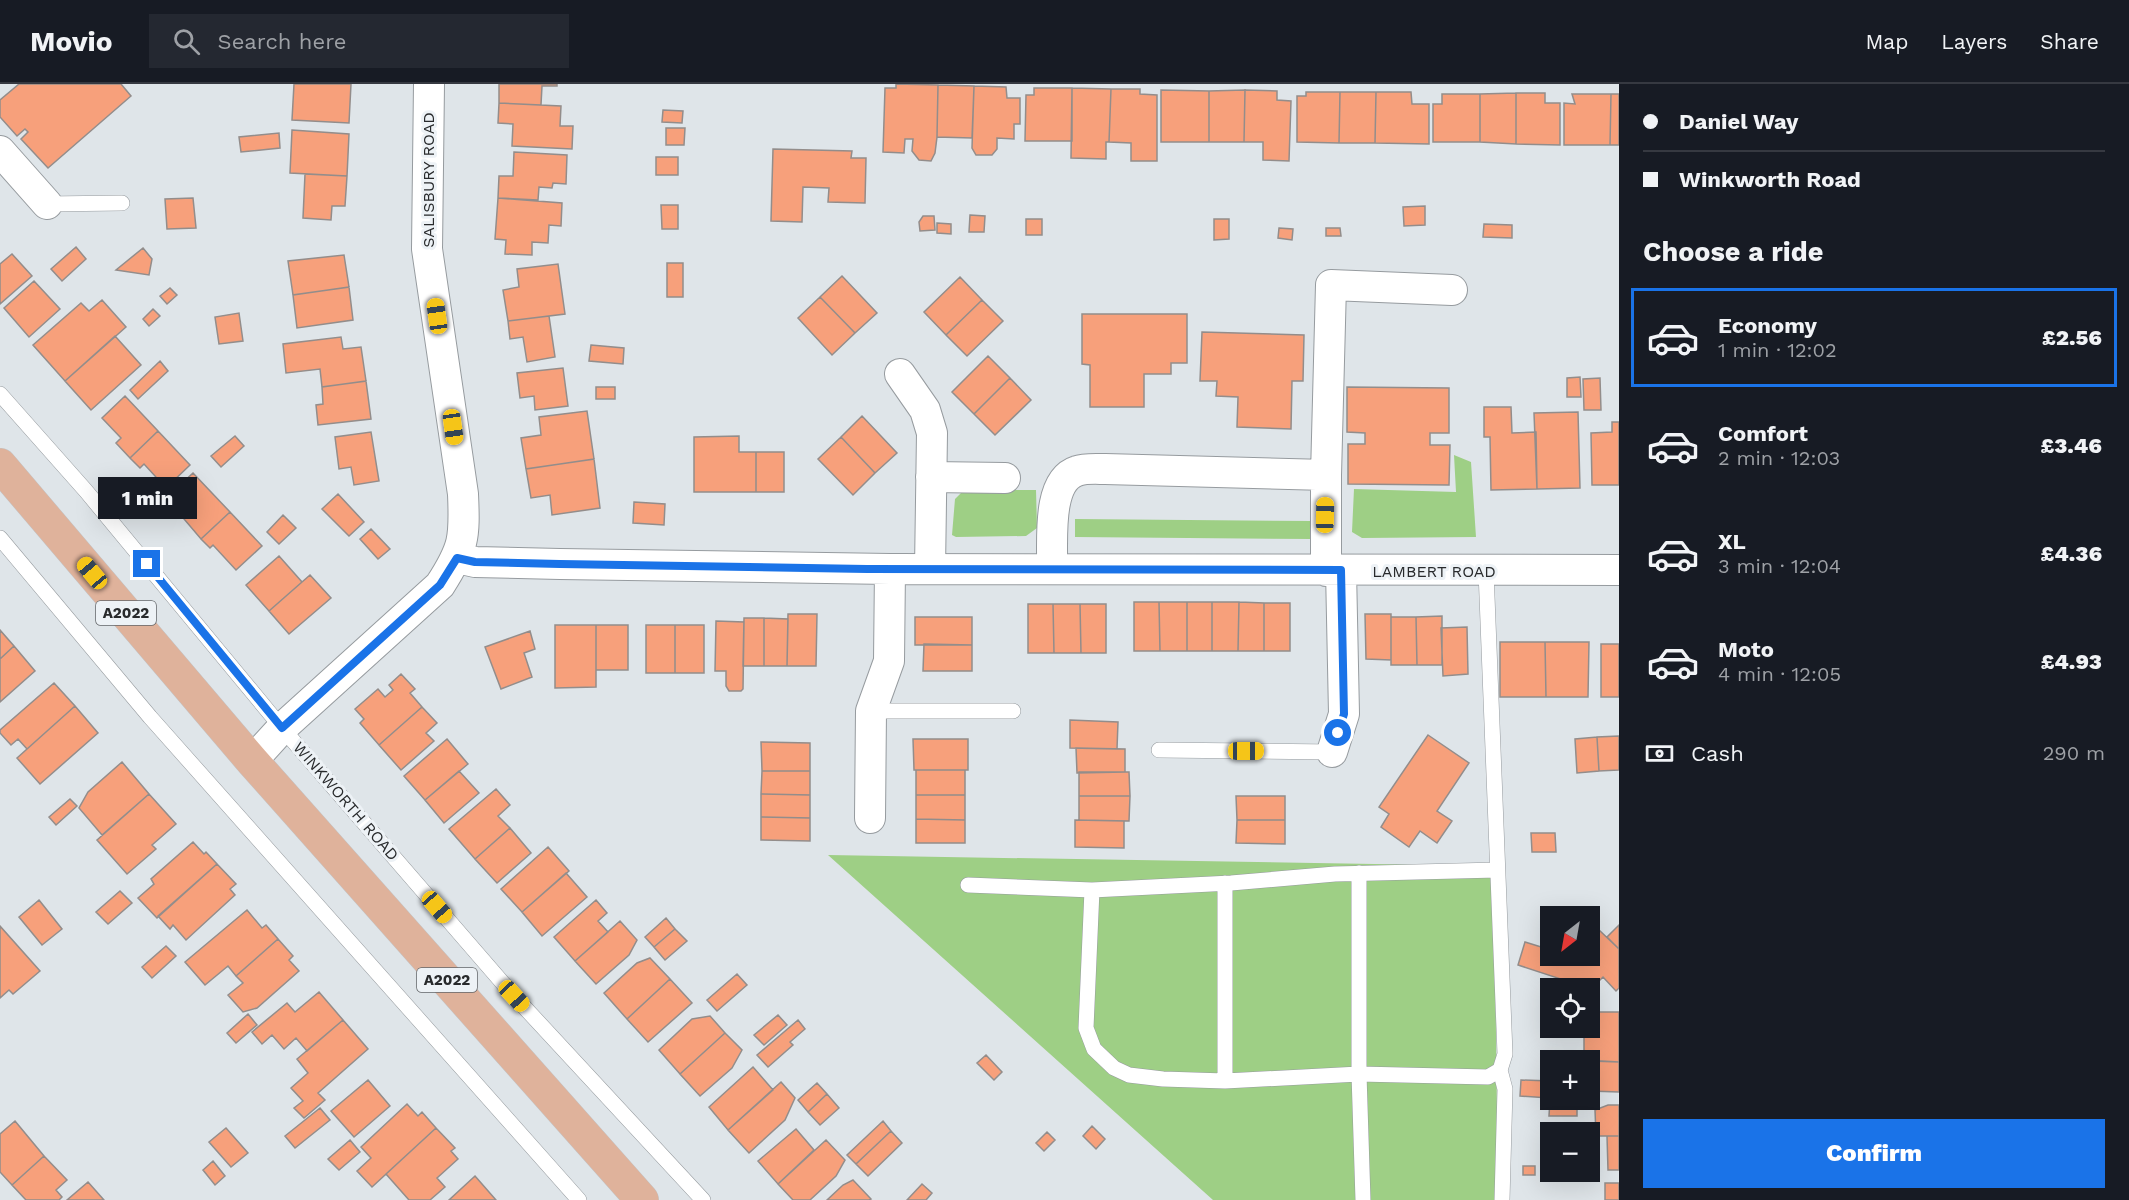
<!DOCTYPE html>
<html lang="en">
<head>
<meta charset="utf-8">
<style>
  body { margin:0; font-family:"Work Sans",sans-serif; background:#242831; color:#f1f3f6; height:100vh; display:flex; flex-direction:column; font-size:22px; white-space:nowrap }
  * { box-sizing:border-box; margin:0 }
  p { font-size:20px; color:#9ea1a6 }
  .icon { flex:none; width:33px; height:33px; fill:none; stroke:currentColor; stroke-width:2; stroke-linecap:round; stroke-linejoin:round }
  .map { position:relative; flex:1; overflow:hidden }
  .side { display:flex; flex-direction:column; background:#171b24; width:510px }
  .side>* { flex:none }
  .guide { display:grid; align-content:center; height:132px; padding:0 24px; background:#171b24 }
  .needle { width:39px; rotate:211deg }
  .fabs { position:absolute; left:1540px; top:822px; display:grid; gap:12px }
  .fabs a { display:grid; place-items:center; width:60px; height:60px; border-radius:0px; background:#171b24; box-shadow:0 6px 24px #0002; font-size:30px }
  .end { position:absolute; width:27px; height:27px; margin:-14px; border:8px solid #1a73e8; background:#fff; box-shadow:0 0 0 3px #fff }
  .from { border-radius:50% }
  .bubble { position:absolute; height:42px; border-radius:0px; background:#171b24; box-shadow:0 6px 24px #0002; font-size:20px; font-weight:800; line-height:42px; text-align:center }
  .car { position:absolute; width:18px; height:36px; margin:-18px -9px; border-radius:8px; box-shadow:0 0 4px 2px #0007; background:linear-gradient(#f5c518 24%,#345 0 40%,#f5c518 0 76%,#345 0 86%,#f5c518 0) }
  .guide b { display:flex; align-items:center; gap:21px; height:57px; font-size:22px }
  .guide b+b { border-top:2px solid #363941 }
  .guide i { width:15px; height:15px; background:#f1f3f6 }
  ul { padding:0; list-style:none }
  li { display:flex; align-items:center; gap:18px; height:99px; margin:0 12px 9px; padding:0 12px; border:3px solid transparent; border-radius:0px }
  li div { flex:1 }
  li b { display:block; font-size:22px }
  li em { font-style:normal; font-weight:800 }
  li.current { border-color:#1a73e8 }
  li>.icon { width:54px; height:54px; stroke-width:1.5 }
  h2 { padding:0 24px; font-size:27px; line-height:72px }
  .pay { display:flex; align-items:center; gap:15px; height:66px; padding:0 24px; font-size:22px }
  .pay p { margin-inline-start:auto }
  .button { display:flex; gap:12px; margin-top:auto; padding:12px 24px }
  .button a { flex:1; height:69px; border-radius:0px; background:#1a73e8; color:#fff; font-size:24px; font-weight:800; line-height:69px; text-align:center }
  header { display:flex; align-items:center; gap:36px; box-sizing:border-box; height:84px; padding:0 30px; background:#171b24; border-bottom:2px solid #363941 }
  header strong { font-size:28px }
  nav { display:flex; gap:33px; margin-inline-start:auto; font-size:21px }
  .search { width:420px; height:54px; background:#242831; display:flex; align-items:center; gap:15px; box-sizing:border-box; padding:0 21px; border-radius:0px; color:#9ea1a6; font-size:22px }
  main { display:flex; flex:1; min-height:0 }
  .map>svg:first-child { display:block }
  .green { fill:#9ecf85 }
  .building { fill:#f7a07b; stroke:#938d8b; stroke-width:1.5 }
  .lines { fill:none; stroke-linecap:round; stroke-linejoin:round }
  .lane-casing { stroke:#969b9f; stroke-width:16 }
  .street-casing { stroke:#969b9f; stroke-width:32 }
  .primary-casing { stroke:#c3c3c4; stroke-width:34 }
  .lane { stroke:#fff; stroke-width:15 }
  .street { stroke:#fff; stroke-width:30 }
  .primary { stroke:#dfb29b; stroke-width:33 }
  .route { stroke:#1a73e8; stroke-width:8 }
  .labels { text-anchor:middle; dominant-baseline:central; stroke-width:6; stroke-linejoin:round; paint-order:stroke }
  .shield { fill:#edf2f6; stroke:#636669; stroke-width:1.5 }
  .shield-label { font-size:15px; font-weight:bold; fill:#282a2c }
  .street-label { font-size:16px; fill:#282a2c; stroke:#edf2f6 }
</style>
</head>
<body>
<header>
<strong>Movio</strong>
<div class="search"><svg class="icon" aria-label="search" viewBox="0 0 24 24"><circle cx="10" cy="10" r="6"/><path d="M15 15l6 6"/></svg>Search here</div>
<nav><a>Map</a><a>Layers</a><a>Share</a></nav>
</header>
<main>
<div class="map">
<svg width="1619" height="1116" viewBox="0 0 1619 1116">
  <rect width="100%" height="100%" fill="#dfe5e9"/>
  <!-- green -->
  <path class="green" d="M1454,371L1471,378L1476,453L1362,454L1352,448L1354,405L1456,408Z
    M964,406H1036L1037,444L1026,452L956,453L952,451L955,415Z
    M1075,435L1312,437V455L1075,453Z
    M828,771L1494,782L1498,1116H1213Z"/>
  <!-- building -->
  <path class="building" d="M19,0H121L131,12L48,84L21,55L28,48L25,45L17,52L0,33V16Z
    M294,0H351L349,39L292,36Z
    M499,0H557V2H542L541,21L499,19Z
    M896,0L938,1L937,53L935,69L931,77L919,76L912,67L913,55H905L904,69L883,68L885,4H896Z
    M938,1L974,2L972,54L937,53Z
    M974,2L1006,3L1007,14H1020V40H1014V55L997,54V65L992,71H976L972,64Z
    M1034,4H1072V57H1025L1026,11H1034Z
    M1072,4L1111,5L1109,58H1106V75L1071,74Z
    M1111,5H1140V10L1157,11V77H1131V59L1109,58Z
    M1161,6L1209,7V58H1161Z
    M1245,6L1277,7V16L1291,17L1289,77L1263,76V58H1244Z
    M1245,6L1244,58H1209V7Z
    M1306,8H1340L1339,59L1297,58V12H1306Z
    M1340,8H1376L1375,59H1339Z
    M1376,8H1411L1412,20H1429V60L1375,59Z
    M1516,9H1545V19H1560V61L1516,60Z
    M1516,9V60L1480,58V10Z
    M1442,10H1480V58H1433V20H1442Z
    M1572,10H1611L1610,61H1564V19L1575,20Z
    M1611,10H1619V61H1610Z
    M499,19L561,22L560,42H573L572,65L512,62L513,40L498,39Z
    M663,26L683,27L682,39L662,38Z
    M666,44H685L684,61H666Z
    M292,46L349,50L347,92L290,89Z
    M279,49L280,64L241,68L239,53Z
    M773,65L852,67L851,74H866L865,119L828,118L829,104L803,103L802,138L771,137Z
    M514,68L567,71L566,100L553,99L552,104L539,103L538,116L498,114L499,92H513Z
    M656,73H678V91H656Z
    M305,90L347,92L345,122H332L331,136L303,134Z
    M193,114L196,144L167,145L165,115Z
    M498,114L562,119L561,142L549,141L548,159L532,158V171L505,170L506,156L495,155Z
    M661,121H678V145H662Z
    M1425,122V141L1404,142L1403,123Z
    M970,131L985,132L984,148H969Z
    M923,132H934L935,146L920,147L919,138Z
    M1026,135H1042V151H1026Z
    M1214,135H1229V155L1214,156Z
    M937,139L951,140V150L937,149Z
    M1484,140L1512,141V154L1483,153Z
    M1279,144L1293,145L1292,156L1278,154Z
    M1326,144H1340L1341,152H1326Z
    M76,163L86,175L62,197L51,185Z
    M143,164L152,175L149,191L116,186Z
    M12,170L32,192L0,220V180Z
    M344,171L349,203L293,211L288,177Z
    M667,179H683V213H667Z
    M558,180L565,230L508,237L503,206L519,203L517,185Z
    M842,192L877,229L855,249L820,213Z
    M960,193L982,216L946,251L924,228Z
    M34,197L60,225L29,253L4,224Z
    M349,203L353,236L297,244L293,211Z
    M170,204L177,211L167,220L160,212Z
    M820,213L855,249L832,271L798,234Z
    M102,216L126,243L65,297L33,261L81,219L89,227Z
    M982,216L1003,237L967,272L946,251Z
    M153,225L160,232L149,242L143,235Z
    M239,229L243,257L219,260L215,233Z
    M1082,230H1187V279H1171V290H1144V323H1090V281L1082,280Z
    M549,232L555,273L527,278L523,253L510,255L508,237Z
    M1202,248L1304,251L1303,297H1292L1291,345L1237,343L1238,313L1216,312L1217,297H1200Z
    M115,252L141,281L91,326L65,297Z
    M341,253L343,265L361,263L366,297L322,303L320,285L286,289L283,260Z
    M591,261L624,264L623,280L589,277Z
    M988,272L1010,294L974,330L952,308Z
    M160,277L168,287L138,315L130,306Z
    M563,284L568,322L535,326L534,312L520,314L517,289Z
    M1580,293L1581,313H1567V294Z
    M1010,294L1031,316L995,351L974,330Z
    M1600,294L1601,326H1584L1583,295Z
    M366,297L371,335L318,341L316,321L323,320L322,303Z
    M596,303H615V315H596Z
    M1347,303L1449,304V349H1430V361H1450L1449,401L1348,400V360H1365V349L1347,348Z
    M125,312L158,347L130,374L116,359L121,354L102,334Z
    M1484,323H1511L1512,349L1536,348L1537,405L1491,406L1490,353H1484Z
    M587,327L594,375L526,385L521,354L541,351L539,333Z
    M1578,328L1580,404L1537,405L1534,329Z
    M862,332L897,369L875,389L841,353Z
    M1612,338H1619V401H1592L1591,349L1612,348Z
    M158,347L190,381L166,404L144,380L140,384L130,374Z
    M371,348L379,397L354,401L351,383L339,385L335,353Z
    M235,352L244,362L221,383L211,372Z
    M739,352V368H756V408H694V353Z
    M841,353L875,389L853,411L818,375Z
    M756,368H784V408H756Z
    M594,375L600,424L552,431L550,411L531,414L526,385Z
    M193,389L230,428L201,455L184,435L187,433L168,412Z
    M338,410L364,438L349,452L322,425Z
    M634,418L665,420L664,441L633,439Z
    M230,428L262,462L236,486L213,461L210,464L201,455Z
    M283,431L296,444L279,460L267,448Z
    M371,445L390,465L378,475L360,455Z
    M279,472L302,498L269,527L246,501Z
    M310,491L331,514L289,550L269,527Z
    M1134,518H1159L1160,567H1134Z
    M1159,518H1187V567H1160Z
    M1187,518H1212V567H1187Z
    M1212,518H1239L1238,567H1212Z
    M1239,518L1264,519V567H1238Z
    M1264,519H1290V567H1264Z
    M1028,520H1053L1054,569H1028Z
    M1053,520H1080L1081,569H1054Z
    M1080,520H1106V569H1081Z
    M788,530H817L816,582H787Z
    M1365,530H1391V576L1366,575Z
    M1442,532V581H1417L1416,533Z
    M915,533H972V561H915Z
    M1391,533H1416L1417,581H1391Z
    M744,534H764V582H743Z
    M764,534L788,535L787,582H764Z
    M716,537L744,538L743,605L741,607H729L726,602V587H715Z
    M555,541H596V603L555,604Z
    M596,541H628V586H596Z
    M646,541H675V589H646Z
    M675,541H704V589H675Z
    M1467,543L1468,590L1443,592L1441,544Z
    M0,546L14,562L0,575Z
    M530,547L535,565L524,569L532,593L501,605L485,563Z
    M1500,558H1545L1546,613H1500Z
    M1545,558H1589L1588,613H1546Z
    M924,560L972,561V587H923Z
    M1601,560H1619V613H1601Z
    M14,562L35,587L0,618V575Z
    M401,590L415,605L410,609L422,623L379,661L360,639L364,635L355,625L378,605L385,613L393,606L389,601Z
    M54,599L75,622L27,665L18,655L11,661L0,649V646Z
    M75,622L98,649L40,700L17,674Z
    M422,623L437,639L426,649L434,657L401,686L379,661Z
    M1070,636L1118,638L1117,665L1070,664Z
    M1428,651L1469,679L1437,727L1452,737L1437,759L1420,747L1409,763L1381,743L1389,730L1379,723Z
    M1619,652V686L1599,687L1597,653Z
    M1597,653L1599,687L1577,689L1575,655Z
    M447,655L468,680L425,716L404,692Z
    M913,655H968V686H914Z
    M761,658L810,659V687H762Z
    M1076,664L1125,665V688L1077,689Z
    M122,678L149,710L102,751L79,724L88,708Z
    M916,686H965V711H916Z
    M459,687L479,709L444,739L425,716Z
    M762,687H810V711L761,710Z
    M1079,688H1129L1130,712H1079Z
    M496,705L510,721L498,732L510,744L475,775L449,745Z
    M149,710L176,740L152,761L156,765L127,790L97,756Z
    M761,710L810,711V734L761,733Z
    M916,711H965V736L916,735Z
    M1079,712H1130L1129,737L1079,736Z
    M1236,712H1285V736H1237Z
    M70,715L77,722L56,741L49,733Z
    M761,733L810,734V757L761,756Z
    M916,735L965,736V759H916Z
    M1075,736L1124,737V764L1075,763Z
    M1237,736H1285V760L1236,759Z
    M510,744L531,769L497,799L475,775Z
    M1531,749H1555L1556,768H1532Z
    M193,758L204,770L206,768L217,780L157,834L138,814L154,800L151,795Z
    M548,763L569,787L522,828L501,805Z
    M217,780L236,800L230,805L235,811L186,856L173,841L170,845L158,832Z
    M566,789L587,813L542,852L522,828Z
    M120,807L132,819L108,840L96,828Z
    M39,816L62,845L42,861L19,833Z
    M596,816L607,829L598,837L608,848L575,877L554,853Z
    M247,826L262,844L266,841L278,855L236,892L228,882L205,901L185,878Z
    M666,834L675,845L654,863L645,853Z
    M620,837L637,856L629,871L596,900L575,877Z
    M1619,841V865L1607,853Z
    M0,842L40,887L13,910L9,906L0,914Z
    M675,845L687,857L665,876L654,863Z
    M1598,845L1619,865V904L1616,907L1603,893L1591,905L1518,881L1525,858L1551,866V872H1590V853Z
    M278,855L293,872L289,876L299,887L257,924L243,928L228,911L243,899L236,892Z
    M166,862L176,872L152,894L142,883Z
    M650,874L670,895L627,935L604,909L637,879Z
    M737,890L747,901L717,927L707,916Z
    M670,895L692,919L648,958L627,935Z
    M319,908L343,936L307,967L296,954L284,965L272,951L262,960L252,948L287,919L295,928Z
    M1590,928H1619V978L1584,976V946L1590,944Z
    M248,930L257,941L236,959L227,949Z
    M778,931L787,941L764,961L754,951Z
    M710,932L725,949L680,990L659,966L692,935Z
    M343,936L368,965L318,1009L325,1016L304,1034L294,1024L303,1017L291,1004L308,989L297,975Z
    M798,936L805,945L790,958L793,961L768,983L757,971Z
    M725,949L742,966L732,984L700,1012L680,990Z
    M986,971L1002,988L994,996L977,979Z
    M1590,977L1619,978V1008L1590,1007Z
    M753,983L773,1006L728,1046L709,1023Z
    M368,996L390,1022L354,1053L331,1027Z
    M1521,996L1550,997L1549,1014L1520,1012Z
    M781,998L795,1014L785,1036L749,1069L728,1046Z
    M817,999L827,1010L808,1028L798,1016Z
    M827,1010L839,1024L820,1041L808,1028Z
    M1550,1016L1577,1017V1032H1549Z
    M407,1020L418,1032L422,1028L436,1044L372,1103L357,1087L371,1074L361,1063Z
    M1608,1021H1619V1052H1596L1595,1026Z
    M320,1024L330,1036L295,1064L285,1052Z
    M15,1037L44,1072L12,1101L0,1088V1050Z
    M883,1037L891,1047L856,1080L847,1071Z
    M1092,1042L1105,1055L1096,1065L1083,1052Z
    M226,1044L248,1069L231,1083L209,1058Z
    M436,1044L455,1064L451,1067L458,1075L437,1094L445,1103L430,1116H409L386,1090Z
    M796,1045L814,1066L778,1100L758,1077Z
    M891,1047L902,1059L868,1092L856,1080Z
    M1047,1048L1055,1056L1044,1067L1036,1059Z
    M1607,1052H1619V1086H1608Z
    M350,1056L360,1068L339,1086L328,1075Z
    M826,1056L845,1076L836,1092L810,1116H793L778,1100Z
    M44,1072L67,1096L56,1106L62,1113L59,1116H26L12,1101Z
    M213,1077L225,1092L215,1101L203,1086Z
    M1523,1082H1535V1091H1523Z
    M1556,1088H1581V1094H1556Z
    M475,1092L496,1116H449Z
    M853,1096L871,1115L869,1116H827L843,1101Z
    M88,1098L104,1116H67Z
    M1605,1099H1619V1116H1605Z
    M922,1100L932,1109L926,1116H907Z"/>
  <g class="lines">
    <!-- lane casing -->
    <g class="lane-casing">
      <path id="lane" d="M47,120L122,119
        M0,310L86,407L282,644L514,912L703,1116
        M0,454L150,633L579,1116
        M871,627H1013
        M1159,666L1332,668
        M1359,789V990L1363,1116
        M1225,799V997
        M968,801L1092,806L1231,799L1335,790L1497,786
        M1092,806L1086,944L1094,965L1114,984L1129,991L1163,995L1225,997L1359,990L1488,993L1500,986L1505,970L1486,487
        M1500,986L1505,1005L1502,1116"/>
    </g>
    <!-- street casing -->
    <g class="street-casing">
      <path id="street" d="M0,67L47,120
        M900,290L925,326L932,349L930,485
        M1326,391L1331,201L1452,206
        M931,393L1005,394
        M457,474L475,478L560,480L890,485L1619,486
        M1052,485C1053,459 1046,397 1077,387C1085,384 1097,385 1105,385L1326,391V487
        M1332,668L1344,630L1341,486
        M252,677L282,644L440,501C464,464 465,454 463,410L427,165L429,0
        M870,734L871,627L889,577L890,485"/>
    </g>
    <!-- primary casing -->
    <g class="primary-casing">
      <path id="primary" d="M0,381L252,677L642,1116"/>
    </g>
    <!-- lane -->
    <use href="#lane" class="lane"/>
    <!-- street -->
    <use href="#street" class="street"/>
    <!-- primary -->
    <use href="#primary" class="primary"/>
  </g>
  <g class="lines">
    <!-- route -->
    <path class="route" d="M147,480L282,644L440,501L457,474L475,478L560,480L867,485L1341,486L1344,630L1338,649"/>
  </g>
  <g class="labels">
    <!-- shield labels -->
    <g class="shield">
      <rect x="96" y="517" width="60" height="24" rx="4.5"/>
      <rect x="417" y="884" width="60" height="24" rx="4.5"/>
    </g>
    <g class="shield-label">
      <text x="126" y="529">A2022</text>
      <text x="447" y="896">A2022</text>
    </g>
    <!-- street labels -->
    <g class="street-label">
      <text transform="translate(428 96) rotate(-90)">SALISBURY ROAD</text>
      <text x="1434" y="487">LAMBERT ROAD</text>
      <text transform="translate(346 717) rotate(49)">WINKWORTH ROAD</text>
    </g>
  </g>
</svg>
<div class="fabs">
<a><svg class="needle" viewBox="-14 -14 28 28"><path d="M0-13l5 13h-10z" fill="#e53935"/><path d="M0 13l5-13h-10z" fill="#9ea1a6"/></svg></a>
<a><svg class="icon" aria-label="locate" viewBox="0 0 24 24"><circle cx="12" cy="12" r="6"/><path d="M12 2v4M12 18v4M2 12h4M18 12h4"/></svg></a>
<a>+</a>
<a>−</a>
</div>
<i class="end from" style="left:1338px;top:649px"></i>
<i class="end" style="left:147px;top:480px"></i>
<div class="bubble" style="left:98px;top:393px;width:99px">1 min</div>
<i class="car" style="left:437px;top:232px;rotate:352deg"></i>
<i class="car" style="left:453px;top:343px;rotate:172deg"></i>
<i class="car" style="left:1325px;top:431px;rotate:1deg"></i>
<i class="car" style="left:92px;top:489px;rotate:320deg"></i>
<i class="car" style="left:1246px;top:667px;rotate:90deg"></i>
<i class="car" style="left:437px;top:823px;rotate:139deg"></i>
<i class="car" style="left:514px;top:912px;rotate:137deg"></i>
</div>
<section class="side">
<div class="guide">
<b><i class="from"></i>Daniel Way</b>
<b><i></i>Winkworth Road</b>
</div>
<h2>Choose a ride</h2>
<ul>
<li class="current"><svg class="icon" aria-label="car" viewBox="0 0 24 24"><path d="M5 17H2v-5l4-1 3-4h7l3 4 3 1v5h-3M9 17h6M6 11h13"/><circle cx="7" cy="17" r="2"/><circle cx="17" cy="17" r="2"/></svg><div><b>Economy</b><p>1 min · 12:02</p></div><em>£2.56</em></li>
<li><svg class="icon" aria-label="car" viewBox="0 0 24 24"><path d="M5 17H2v-5l4-1 3-4h7l3 4 3 1v5h-3M9 17h6M6 11h13"/><circle cx="7" cy="17" r="2"/><circle cx="17" cy="17" r="2"/></svg><div><b>Comfort</b><p>2 min · 12:03</p></div><em>£3.46</em></li>
<li><svg class="icon" aria-label="car" viewBox="0 0 24 24"><path d="M5 17H2v-5l4-1 3-4h7l3 4 3 1v5h-3M9 17h6M6 11h13"/><circle cx="7" cy="17" r="2"/><circle cx="17" cy="17" r="2"/></svg><div><b>XL</b><p>3 min · 12:04</p></div><em>£4.36</em></li>
<li><svg class="icon" aria-label="car" viewBox="0 0 24 24"><path d="M5 17H2v-5l4-1 3-4h7l3 4 3 1v5h-3M9 17h6M6 11h13"/><circle cx="7" cy="17" r="2"/><circle cx="17" cy="17" r="2"/></svg><div><b>Moto</b><p>4 min · 12:05</p></div><em>£4.93</em></li>
</ul>
<div class="pay"><svg class="icon" aria-label="cash" viewBox="0 0 24 24"><path d="M3 7h18v10H3z"/><circle cx="12" cy="12" r="2"/></svg>Cash<p>290 m</p></div>
<div class="button"><a>Confirm</a></div>
</section>
</main>
</body>
</html>
